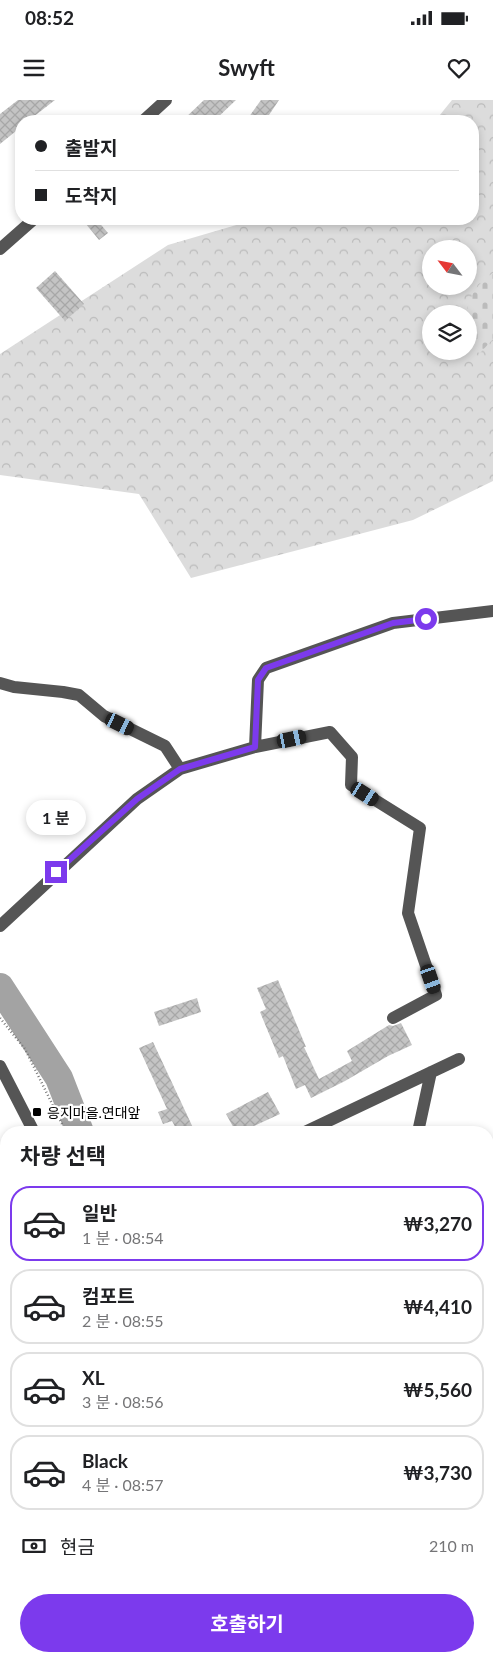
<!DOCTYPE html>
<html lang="ko">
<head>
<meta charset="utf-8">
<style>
  body { margin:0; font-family:Lato,"Noto Sans KR",sans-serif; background:#f6f6f6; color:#202124; height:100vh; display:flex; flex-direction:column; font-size:19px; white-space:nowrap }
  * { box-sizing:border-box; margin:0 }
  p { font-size:16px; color:#757577 }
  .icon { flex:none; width:28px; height:28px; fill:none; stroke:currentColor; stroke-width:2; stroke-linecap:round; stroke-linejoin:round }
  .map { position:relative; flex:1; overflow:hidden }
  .panel { position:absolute; left:0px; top:1026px; width:494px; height:536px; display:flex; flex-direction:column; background:#fff; border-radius:20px 20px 0 0; box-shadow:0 2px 8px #0003 }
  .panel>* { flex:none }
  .hud { position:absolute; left:15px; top:15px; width:464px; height:110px; border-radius:20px; box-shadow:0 2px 8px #0003; display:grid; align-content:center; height:110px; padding:0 20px; background:#fff }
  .needle { width:32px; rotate:302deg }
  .controls { position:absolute; left:422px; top:140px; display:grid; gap:10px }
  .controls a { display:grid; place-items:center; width:55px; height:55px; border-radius:50%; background:#fff; box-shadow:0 2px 8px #0003; font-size:25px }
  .end { position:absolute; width:22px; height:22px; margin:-11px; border:6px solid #7c3aed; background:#fff; box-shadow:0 0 0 2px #fff }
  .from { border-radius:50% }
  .bubble { position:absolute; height:35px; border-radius:18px; background:#fff; box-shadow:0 2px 8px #0003; font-size:16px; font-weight:700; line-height:35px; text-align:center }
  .car { position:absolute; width:15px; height:30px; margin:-15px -8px; border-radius:6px; box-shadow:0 0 4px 1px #0007; background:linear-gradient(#222 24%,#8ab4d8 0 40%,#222 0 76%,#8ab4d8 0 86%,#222 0) }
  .hud b { display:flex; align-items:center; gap:18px; height:48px; font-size:19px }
  .hud b+b { border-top:1px solid #e0e0e0 }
  .hud i { width:12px; height:12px; background:#202124 }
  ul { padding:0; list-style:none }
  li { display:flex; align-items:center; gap:15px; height:75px; margin:0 10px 8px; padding:0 10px; border:2px solid #e0e0e0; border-radius:20px }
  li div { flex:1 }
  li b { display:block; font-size:19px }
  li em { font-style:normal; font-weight:700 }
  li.current { border-color:#7c3aed }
  li>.icon { width:45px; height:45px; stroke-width:1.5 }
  h2 { padding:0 20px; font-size:22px; line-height:60px }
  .pay { display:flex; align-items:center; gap:12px; height:55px; padding:0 20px; font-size:19px }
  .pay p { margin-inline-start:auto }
  .primary-button { display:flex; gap:10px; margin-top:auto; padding:10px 20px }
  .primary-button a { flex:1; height:58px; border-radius:30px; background:#7c3aed; color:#fff; font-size:20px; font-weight:700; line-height:58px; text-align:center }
  .status { display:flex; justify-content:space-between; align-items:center; height:35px; padding:0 25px; background:#fff; direction:ltr }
  .status svg { height:14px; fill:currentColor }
  header { display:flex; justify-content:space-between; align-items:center; height:65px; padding:0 20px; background:#fff; font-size:22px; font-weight:700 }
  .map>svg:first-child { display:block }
  .grass { fill:#dcdcdc }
  .forest { fill:url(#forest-crowns); fill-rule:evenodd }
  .cemetery { fill:url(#cemetery-stones) }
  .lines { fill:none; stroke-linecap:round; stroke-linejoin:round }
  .river { stroke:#a3a3a3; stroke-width:28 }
  .building { fill:url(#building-cross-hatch) }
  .path { stroke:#777; stroke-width:2.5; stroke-dasharray:1 2.5; stroke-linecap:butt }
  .minor { stroke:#555; stroke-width:12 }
  .route { stroke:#7c3aed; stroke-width:6 }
  .poi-dot { fill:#000; stroke:#fff; stroke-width:2 }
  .labels { text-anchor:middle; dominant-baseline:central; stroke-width:4.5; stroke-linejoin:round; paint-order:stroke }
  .poi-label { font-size:14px; fill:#000; stroke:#fff; text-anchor:start }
</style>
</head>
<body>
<div class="status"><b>08:52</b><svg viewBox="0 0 49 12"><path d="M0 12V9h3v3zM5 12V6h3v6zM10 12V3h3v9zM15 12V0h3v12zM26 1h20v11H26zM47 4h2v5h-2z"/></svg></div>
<header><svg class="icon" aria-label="menu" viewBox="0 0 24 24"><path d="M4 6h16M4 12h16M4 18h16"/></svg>Swyft<svg class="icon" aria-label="heart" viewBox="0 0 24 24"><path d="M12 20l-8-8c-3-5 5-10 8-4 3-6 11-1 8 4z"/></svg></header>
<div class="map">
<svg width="493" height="1562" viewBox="0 0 493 1562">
  <defs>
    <pattern id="forest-crowns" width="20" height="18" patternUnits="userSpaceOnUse" patternTransform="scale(1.25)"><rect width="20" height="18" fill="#dcdcdc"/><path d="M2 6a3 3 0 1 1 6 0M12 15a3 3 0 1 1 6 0" fill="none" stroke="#bbb"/></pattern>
    <pattern id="cemetery-stones" width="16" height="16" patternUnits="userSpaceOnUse" patternTransform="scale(1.25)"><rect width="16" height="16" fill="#dcdcdc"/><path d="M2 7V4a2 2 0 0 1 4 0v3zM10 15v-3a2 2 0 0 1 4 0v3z" fill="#bbb"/></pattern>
    <pattern id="building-cross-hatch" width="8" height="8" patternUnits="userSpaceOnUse" patternTransform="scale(1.25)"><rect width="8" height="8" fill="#c4c4c4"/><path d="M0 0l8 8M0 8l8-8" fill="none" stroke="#a7a7a7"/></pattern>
  </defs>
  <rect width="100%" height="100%" fill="#fff"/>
  <!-- grass -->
  <path class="grass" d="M493,1162V1212L488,1214V1165Z
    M493,1217V1429L488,1432V1219Z"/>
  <!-- forest -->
  <path class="forest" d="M452,0H493V381L413,420L191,478L139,394L0,375V254L168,145L257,119H472V21H435ZM431,149H469V186H431ZM431,214H469V251H431Z"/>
  <!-- cemetery -->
  <path class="cemetery" d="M493,173V239L480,253L469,250V214H466C469,196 478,182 493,173Z"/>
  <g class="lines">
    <!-- river -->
    <path class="river" d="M0,887L59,978L80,1032
      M212,1556L213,1562"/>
  </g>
  <!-- building -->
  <path class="building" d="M18,0H55L28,21H21V27L0,44V14Z
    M204,0H236L214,21H182Z
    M261,0H279L265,21H246Z
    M92,119H96L108,133L99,140L86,124Z
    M55,171L84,204L65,221L36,188Z
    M278,880L306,947H304L319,979L352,961L347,951L389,925L393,926L401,923L412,945L388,956L345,981L311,998L305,985L296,989L283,956L279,958L260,912L266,909L257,888Z
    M197,898L201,912L159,926L154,912Z
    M153,942L195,1032H178L172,1021L163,1024L158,1012L167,1009L139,948Z
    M268,992L280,1014L241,1032H236L226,1014Z"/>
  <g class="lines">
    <!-- path -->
    <path class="path" d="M0,918L25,949L66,1032
      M196,1556L198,1562"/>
    <!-- minor -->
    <path class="minor" d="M143,21L166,0
      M0,149L34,119
      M0,583L14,587L63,592L79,595L104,616L165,646L180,669L137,699L0,826
      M255,647L330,632L352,657L351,685L420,728L408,813L436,895L393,918
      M180,669L255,647L258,580L266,568L393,523L493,511
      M0,966L34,1032
      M305,1032L459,959
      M418,1032L431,972
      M488,1087C490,1095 490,1105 488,1114
      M488,1447L493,1445
      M0,1466L6,1453
      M173,1556L174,1562"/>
  </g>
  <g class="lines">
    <!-- route -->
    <path class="route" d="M56,772L137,699L180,669L255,647L258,580L266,568L393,523L426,519"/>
  </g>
  <!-- markers -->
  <rect class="poi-dot" x="32" y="1007" width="10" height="10" rx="2.5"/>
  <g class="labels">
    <!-- poi labels -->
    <g class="poi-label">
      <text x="47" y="1012">응지마을.연대앞</text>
    </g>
  </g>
</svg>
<div class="controls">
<a><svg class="needle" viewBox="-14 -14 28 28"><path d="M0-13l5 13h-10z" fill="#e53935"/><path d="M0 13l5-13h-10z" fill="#757577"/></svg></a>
<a><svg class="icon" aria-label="layers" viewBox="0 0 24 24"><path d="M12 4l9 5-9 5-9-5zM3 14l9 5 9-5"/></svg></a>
</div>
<i class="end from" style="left:426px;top:519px"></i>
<i class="end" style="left:56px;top:772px"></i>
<div class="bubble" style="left:26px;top:700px;width:60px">1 분</div>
<i class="car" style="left:120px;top:624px;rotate:116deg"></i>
<i class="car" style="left:292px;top:639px;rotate:78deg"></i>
<i class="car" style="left:365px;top:694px;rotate:122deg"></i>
<i class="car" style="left:431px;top:879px;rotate:161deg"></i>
<div class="hud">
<b><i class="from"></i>출발지</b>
<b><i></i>도착지</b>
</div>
<section class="panel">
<h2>차량 선택</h2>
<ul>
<li class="current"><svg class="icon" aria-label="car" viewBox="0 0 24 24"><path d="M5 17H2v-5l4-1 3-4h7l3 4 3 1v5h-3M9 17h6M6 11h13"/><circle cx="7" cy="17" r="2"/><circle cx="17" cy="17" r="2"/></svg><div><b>일반</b><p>1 분 · 08:54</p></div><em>₩3,270</em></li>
<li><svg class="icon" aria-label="car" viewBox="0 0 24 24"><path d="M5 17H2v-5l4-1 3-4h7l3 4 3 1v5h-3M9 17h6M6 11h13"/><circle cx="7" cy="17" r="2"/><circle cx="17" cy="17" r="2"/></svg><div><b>컴포트</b><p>2 분 · 08:55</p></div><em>₩4,410</em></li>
<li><svg class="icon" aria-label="car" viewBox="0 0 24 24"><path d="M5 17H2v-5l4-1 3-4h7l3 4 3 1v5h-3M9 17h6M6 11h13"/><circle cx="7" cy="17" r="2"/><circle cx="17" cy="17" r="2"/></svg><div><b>XL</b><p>3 분 · 08:56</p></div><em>₩5,560</em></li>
<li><svg class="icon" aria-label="car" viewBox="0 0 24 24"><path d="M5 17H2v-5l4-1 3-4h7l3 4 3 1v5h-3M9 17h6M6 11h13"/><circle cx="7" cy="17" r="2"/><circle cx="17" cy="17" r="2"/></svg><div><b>Black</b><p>4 분 · 08:57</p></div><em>₩3,730</em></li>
</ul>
<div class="pay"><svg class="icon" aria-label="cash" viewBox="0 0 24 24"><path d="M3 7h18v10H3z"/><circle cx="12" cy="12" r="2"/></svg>현금<p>210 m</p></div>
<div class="primary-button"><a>호출하기</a></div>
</section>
</div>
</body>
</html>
